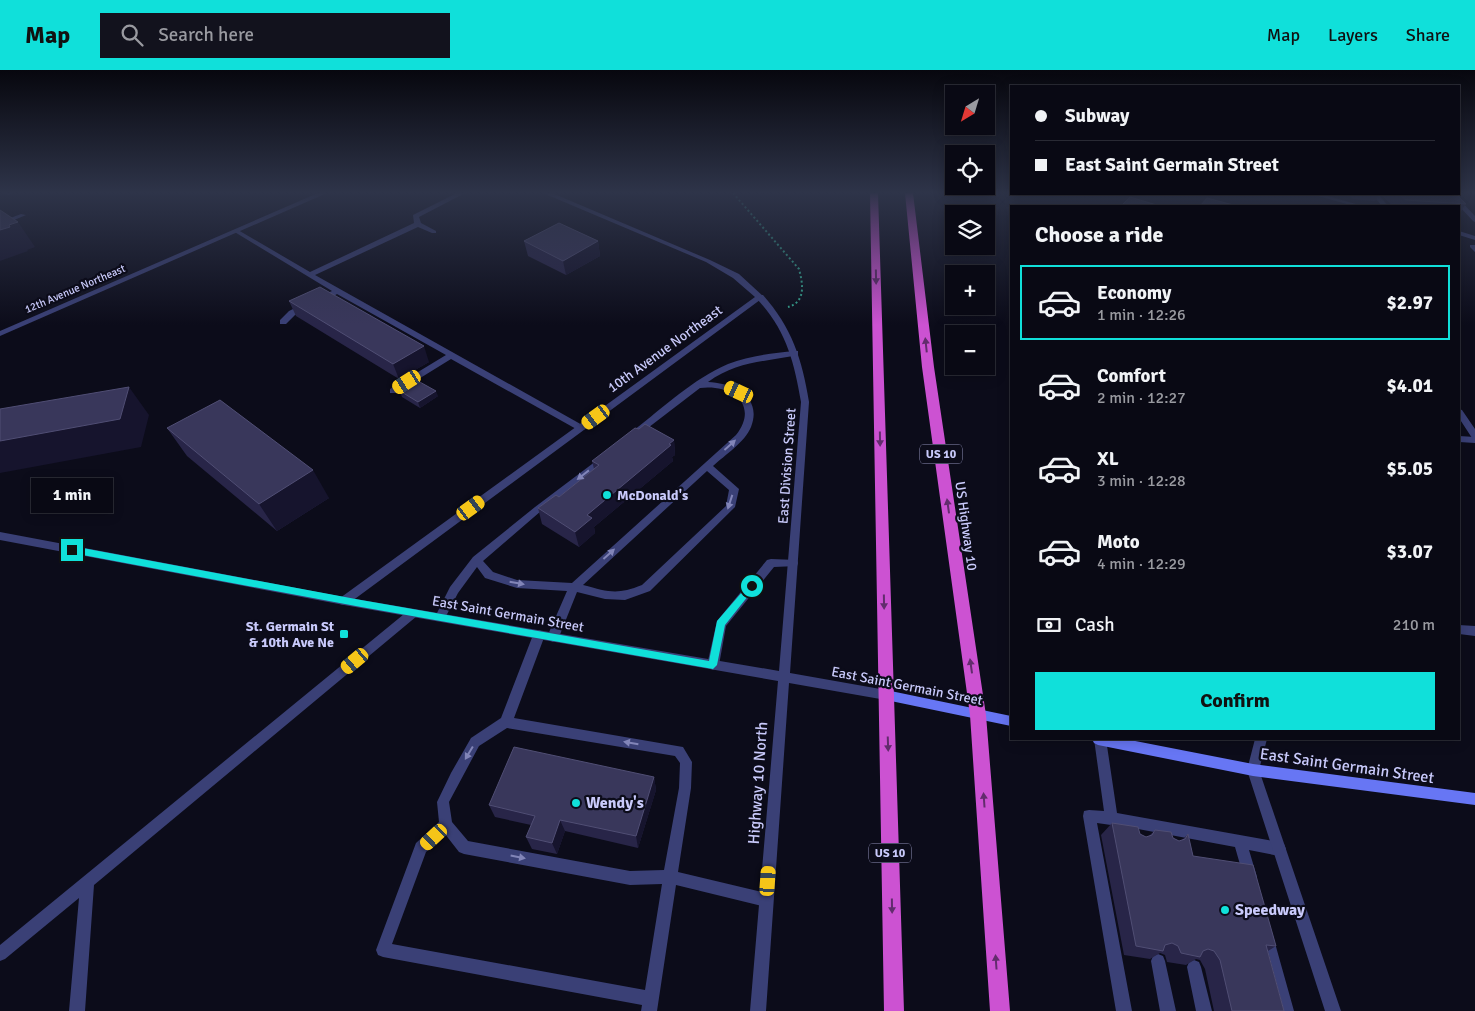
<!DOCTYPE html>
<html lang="en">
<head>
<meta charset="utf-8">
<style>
  body { margin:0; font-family:Signika,sans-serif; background:#12121d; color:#f1f3f6; height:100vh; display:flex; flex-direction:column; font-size:19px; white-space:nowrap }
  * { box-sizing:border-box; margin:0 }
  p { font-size:16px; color:#999aa0 }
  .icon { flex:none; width:28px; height:28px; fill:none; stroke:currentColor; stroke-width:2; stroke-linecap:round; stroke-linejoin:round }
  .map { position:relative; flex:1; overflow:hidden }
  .panel { position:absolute; left:1010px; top:135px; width:450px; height:535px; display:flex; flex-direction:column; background:#090914; border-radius:0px; box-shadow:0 2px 12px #0003,0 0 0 1px #292a34 }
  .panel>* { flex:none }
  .hud { position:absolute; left:1010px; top:15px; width:450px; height:110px; border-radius:0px; box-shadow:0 2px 12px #0003,0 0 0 1px #292a34; display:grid; align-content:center; height:110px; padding:0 25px; background:#090914 }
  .needle { width:32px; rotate:218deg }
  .buttons { position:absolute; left:945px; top:15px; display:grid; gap:10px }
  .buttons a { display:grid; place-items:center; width:50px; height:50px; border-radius:0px; background:#090914; box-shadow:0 2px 12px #0003,0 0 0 1px #292a34; font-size:25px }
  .end { position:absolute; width:22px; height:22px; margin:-11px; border:6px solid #10e0da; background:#111; box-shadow:0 0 0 2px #111 }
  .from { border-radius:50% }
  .bubble { position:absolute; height:35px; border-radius:0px; background:#090914; box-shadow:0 2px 12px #0003,0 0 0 1px #292a34; font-size:16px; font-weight:700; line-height:35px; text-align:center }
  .car { position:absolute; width:15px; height:30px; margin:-15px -8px; border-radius:6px; box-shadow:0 0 4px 1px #0007; background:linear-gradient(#f5c518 24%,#345 0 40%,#f5c518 0 76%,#345 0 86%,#f5c518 0) }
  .hud b { display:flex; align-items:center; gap:18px; height:48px; font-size:19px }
  .hud b+b { border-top:1px solid #292a34 }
  .hud i { width:12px; height:12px; background:#f1f3f6 }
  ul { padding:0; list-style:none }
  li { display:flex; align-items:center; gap:15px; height:75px; margin:0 10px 8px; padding:0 15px; border:2px solid transparent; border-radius:0px }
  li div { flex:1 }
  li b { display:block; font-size:19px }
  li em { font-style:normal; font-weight:700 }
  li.on { border-color:#10e0da }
  li>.icon { width:45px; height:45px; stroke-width:1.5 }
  h2 { padding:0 25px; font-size:22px; line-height:60px }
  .pay { display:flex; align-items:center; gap:12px; height:55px; padding:0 25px; font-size:19px }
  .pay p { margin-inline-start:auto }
  .cta { display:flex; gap:10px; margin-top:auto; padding:10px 25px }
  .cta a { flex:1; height:58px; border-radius:0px; background:#10e0da; color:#111; font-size:20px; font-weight:700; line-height:58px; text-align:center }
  header { display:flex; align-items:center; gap:30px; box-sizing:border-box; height:70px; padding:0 25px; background:#10e0da; color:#111 }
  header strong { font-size:24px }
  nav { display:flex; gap:28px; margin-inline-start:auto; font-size:18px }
  .search { width:350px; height:45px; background:#12121d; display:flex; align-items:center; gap:12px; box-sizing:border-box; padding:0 18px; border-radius:0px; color:#999aa0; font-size:19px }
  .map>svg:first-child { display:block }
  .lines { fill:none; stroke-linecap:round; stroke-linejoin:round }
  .path { stroke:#34a48e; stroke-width:2; stroke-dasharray:2 2.5; stroke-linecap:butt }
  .service { fill:#3a4076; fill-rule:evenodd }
  .minor { fill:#3a4076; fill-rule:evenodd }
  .tertiary { fill:#3a4076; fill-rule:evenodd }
  .secondary { fill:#6776f4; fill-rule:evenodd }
  .trunk { fill:#cc52d2; fill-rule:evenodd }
  .wall { fill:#282548 }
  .shaded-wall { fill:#16142d }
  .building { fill:#39375b; stroke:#504e74 }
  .oneway { fill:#622c6d }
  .oneway2 { fill:#8285b8 }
  .route { fill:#10e0da }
  .poi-dot { fill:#10e0da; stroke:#0c0c1a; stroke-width:2 }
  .labels { text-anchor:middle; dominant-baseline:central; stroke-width:4.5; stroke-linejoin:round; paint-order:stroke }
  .far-street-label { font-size:11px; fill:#c9cafb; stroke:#0c0c1a }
  .shield { fill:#0c0c1a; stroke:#9091b8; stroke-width:1 }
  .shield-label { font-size:12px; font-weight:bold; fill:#c9cafb }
  .street-label { font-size:14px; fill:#c9cafb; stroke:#0c0c1a }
  .poi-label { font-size:14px; font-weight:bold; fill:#c9cafb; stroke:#0c0c1a; text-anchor:start }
  .near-street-label { font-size:16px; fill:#c9cafb; stroke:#0c0c1a }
  .near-poi-label { font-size:16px; font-weight:bold; fill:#c9cafb; stroke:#0c0c1a; text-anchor:start }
</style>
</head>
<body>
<header>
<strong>Map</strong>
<div class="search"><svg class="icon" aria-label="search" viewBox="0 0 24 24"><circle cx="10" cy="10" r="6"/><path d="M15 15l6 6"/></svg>Search here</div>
<nav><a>Map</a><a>Layers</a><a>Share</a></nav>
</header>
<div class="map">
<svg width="1475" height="941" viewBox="0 0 1475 941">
  <rect width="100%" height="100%" fill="#0c0c1a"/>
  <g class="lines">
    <!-- path -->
    <path class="path" d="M733,123L799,199C803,214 806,232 788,237"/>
    <!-- service -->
    <path class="service" d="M1,123H12L9,125Z
      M457,123H465L419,147L421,153L436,161V163H432L418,157L315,205L584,356L585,358L584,360H578L451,289L396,323H390V319L446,285L337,224L325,231H319V227L332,221L233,161L238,160L310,202L414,153L413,145Z
      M1311,124H1320L1363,136H1354Z
      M1372,124H1378L1388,136H1382Z
      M1448,124H1454L1475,146V152L1473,151Z
      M21,144L26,145L0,156V152Z
      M1459,161L1475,166V170L1459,165Z
      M1470,175H1475V182L1470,177Z
      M303,234H309L310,236L295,245L286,254H280V250L289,241Z
      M795,281H798V285C765,292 737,291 708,312C732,313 763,326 751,357C745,372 725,385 713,396L739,419L735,437L650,521L625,530L605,529L577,522L559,567L557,570L553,572L549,570L547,567L567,521L517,518L485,508L477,497L458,523L444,550L440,551L436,550L435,547L450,517L473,487L535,437L604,385L609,388L607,390L541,441L483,491L493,502L517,510L572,513L736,365C760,334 731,314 700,318L640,364H634L633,362L634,360C664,337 693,309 728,294C749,286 772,283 795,281ZM707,401L729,420L726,436L642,515C617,525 609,522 583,515Z
      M771,489L797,490L798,493L797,496L774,497L726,556L719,595L717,598L713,600L709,598L707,595L717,551L767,490Z
      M413,539L417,540L418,543L417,546L94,815L85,941H69L79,828L5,889L0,891V875L409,540Z
      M1459,555L1475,556V566L1459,564Z
      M539,560L543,562L545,565L514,648L683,677L692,692L691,718L678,802L766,823L771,825L773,830L771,835L766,837L676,815L657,941H641L642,935L383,887L378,885L376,880L416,773L439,752L437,732L451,703L471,668L501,648L533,565L535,562ZM507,658L675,686L680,693L679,718L664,800L630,801L468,771L452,752L449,732L479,676ZM445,764L459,782L464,784L630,815L662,814L645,920L392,874L426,782Z
      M1094,669H1106L1117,743L1279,772L1284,774L1286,779L1284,784L1279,786L1249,780L1257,807L1255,812L1250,814L1245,812L1235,777L1138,759L1137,762L1132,763L1127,762L1125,757L1097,753L1132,941H1116L1083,746L1084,741L1089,740L1104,741Z
      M1266,859L1271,861L1273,866L1294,941H1278L1259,866L1261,861Z
      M1158,884L1163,886L1165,891L1176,941H1160L1151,891L1153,886Z
      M1194,890L1199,892L1201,897L1212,941H1196L1187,897L1189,892Z"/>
    <!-- minor -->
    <path class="minor" d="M318,123H327L0,266V261Z
      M543,123H552L710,190L739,204L764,227L348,534L344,535L340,534L339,531L340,528L755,227L733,208L706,192Z
      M1459,339L1462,340L1475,359V369L1472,368L1459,348Z"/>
    <!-- tertiary -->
    <path class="tertiary" d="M757,225H763C792,258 802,289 809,332L790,603L886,620L890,621L892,625L890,629L886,630L789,613L766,941H750L778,611L344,535L0,470V462L344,527L779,601L801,332C794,291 786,260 757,229Z
      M1459,366L1475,367V373L1459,372Z
      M1255,669H1267L1259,700L1341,941H1325L1247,700Z"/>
    <!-- secondary -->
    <path class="secondary" d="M886,620L1011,646V656L886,630L882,629L880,625L882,621Z
      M1092,669H1125L1253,694L1475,723V735L1253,706L1098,675L1094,673Z"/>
    <!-- trunk -->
    <path class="trunk" d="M870,123H878L904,941H884Z
      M905,123H913L934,297L986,645L1010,941H990L970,645L922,297Z"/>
  </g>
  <!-- wall -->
  <path class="wall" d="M1348,124H1380L1375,131L1353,129Z
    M1380,124H1456L1466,134L1459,144V136H1393Z
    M524,171H598L600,186L566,205L528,186Z
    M289,231L429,292L399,309L296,246Z
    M400,321L438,326L420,338L402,327Z
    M167,358L329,428L277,461L187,386Z
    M674,370L675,385L672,387L673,391L594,457L595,463L579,477L542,454L538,438L559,427L594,399L592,391Z
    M654,707L656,720L638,778L565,761L557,784L532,779L526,767L531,755L495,747L489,735Z
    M1112,753L1140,764L1146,767H1148L1155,760L1179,771H1181L1188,764L1193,786L1276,876L1268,881L1284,941H1214L1205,899L1200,890L1196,889L1186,895L1167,892L1165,885L1160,883L1150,889L1124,885L1101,765Z"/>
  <!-- shaded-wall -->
  <path class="shaded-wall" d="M18,152L35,177L27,180L28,181L0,191V160Z
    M598,171L600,186L566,205L563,191Z
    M424,276L429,292L399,309L393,294Z
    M129,317L149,345L141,377L0,403V371Z
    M436,321L438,326L420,338L418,332Z
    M674,370L675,385L672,387L673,391L594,457L595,463L579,477L575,462L587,445Z
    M313,400L329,428L277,461L259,434Z
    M654,707L656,720L638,778L636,766Z
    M560,750L565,761L557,784L552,773Z"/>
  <!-- building -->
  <path class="building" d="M1399,124H1422L1424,126H1433V124H1456L1466,134L1406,130Z
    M1130,127L1160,136H1121Z
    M1207,128L1237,136H1200Z
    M0,140L18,152L9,155L10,157L0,160Z
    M559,153L598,171L563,191L524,171Z
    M320,217L424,276L393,294L289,231Z
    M418,311L436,321L418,332L400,321Z
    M129,317L120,349L0,371V339Z
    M220,330L313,400L259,434L167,358Z
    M645,354L674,370L669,374L671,375L587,445L592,448L575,462L538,438L556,425L559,427L599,395L592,391L635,358L639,359Z
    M514,677L654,707L636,766L560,750L552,773L526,767L535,746L489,735Z
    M1112,753L1138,757L1140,764L1146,767L1152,765L1155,760L1171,762L1173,768L1179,771L1185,769L1188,764L1193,786L1253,795L1276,876L1266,875L1284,941H1232L1220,890L1214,881L1208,879L1203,881L1200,887L1181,883L1178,876L1172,873L1165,875L1163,881L1136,876Z"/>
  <!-- one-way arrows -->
  <defs><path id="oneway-solid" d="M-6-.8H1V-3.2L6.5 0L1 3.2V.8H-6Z" transform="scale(1.25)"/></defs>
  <g class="oneway">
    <use href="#oneway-solid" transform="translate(876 207) rotate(89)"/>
    <use href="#oneway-solid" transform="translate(926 275) rotate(-96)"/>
    <use href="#oneway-solid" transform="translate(880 369) rotate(89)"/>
    <use href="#oneway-solid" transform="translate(948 436) rotate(-98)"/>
    <use href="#oneway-solid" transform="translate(884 532) rotate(89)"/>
    <use href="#oneway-solid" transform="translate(971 596) rotate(-98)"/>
    <use href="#oneway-solid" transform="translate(888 674) rotate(88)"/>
    <use href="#oneway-solid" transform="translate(984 730) rotate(-94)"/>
    <use href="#oneway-solid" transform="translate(892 836) rotate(89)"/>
    <use href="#oneway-solid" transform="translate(996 892) rotate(-94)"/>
  </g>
  <g class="oneway2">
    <use href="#oneway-solid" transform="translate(730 375) rotate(-42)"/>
    <use href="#oneway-solid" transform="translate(583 405) rotate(142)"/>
    <use href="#oneway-solid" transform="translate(730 432) rotate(108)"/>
    <use href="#oneway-solid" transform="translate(609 484) rotate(-42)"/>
    <use href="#oneway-solid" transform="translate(517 513) rotate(10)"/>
    <use href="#oneway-solid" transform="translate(631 673) rotate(-170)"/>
    <use href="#oneway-solid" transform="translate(469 683) rotate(121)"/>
    <use href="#oneway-solid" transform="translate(518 787) rotate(11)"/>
  </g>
  <!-- sky -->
  <linearGradient id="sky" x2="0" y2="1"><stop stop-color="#07070e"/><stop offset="0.48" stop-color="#2e3449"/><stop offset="1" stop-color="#2e3449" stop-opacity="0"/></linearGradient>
  <rect width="1475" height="255" fill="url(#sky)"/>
  <!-- route -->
  <path class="route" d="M72,476L361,530L709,591L717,551L749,514L752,513L756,516L725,555L717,595L713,599L361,537L72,483L68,480Z"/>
  <!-- markers -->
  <g class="poi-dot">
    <circle cx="607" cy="425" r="5"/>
    <rect x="339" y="559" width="10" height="10" rx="2.5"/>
    <circle cx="576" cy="733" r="5"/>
    <circle cx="1225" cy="840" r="5"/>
  </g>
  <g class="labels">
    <!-- far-street labels -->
    <g class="far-street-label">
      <text transform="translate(75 219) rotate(-23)">12th Avenue Northeast</text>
    </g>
    <!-- shield labels -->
    <g class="shield">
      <rect x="920" y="374.5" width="42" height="19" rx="4"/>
      <rect x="869" y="773.5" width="42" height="19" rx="4"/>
    </g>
    <g class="shield-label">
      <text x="941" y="384">US 10</text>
      <text x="890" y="783">US 10</text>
    </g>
    <!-- street labels -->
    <g class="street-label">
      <text transform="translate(665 279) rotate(-36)">10th Avenue Northeast</text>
      <text transform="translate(787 396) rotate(-86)">East Division Street</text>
      <text transform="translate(966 456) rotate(82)">US Highway 10</text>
      <text transform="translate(508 544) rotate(10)">East Saint Germain Street</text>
      <text transform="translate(907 616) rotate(11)">East Saint Germain Street</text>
    </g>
    <!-- poi labels -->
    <g class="poi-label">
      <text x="617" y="425">McDonald's</text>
      <text x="334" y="556" text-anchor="end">St. Germain St<tspan x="334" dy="16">&amp; 10th Ave Ne</tspan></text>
    </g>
    <!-- near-street labels -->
    <g class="near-street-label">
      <text transform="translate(1347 696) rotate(8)">East Saint Germain Street</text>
      <text transform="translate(758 713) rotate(-86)">Highway 10 North</text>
    </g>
    <!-- near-poi labels -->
    <g class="near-poi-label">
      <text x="586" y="733">Wendy's</text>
      <text x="1235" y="840">Speedway</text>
    </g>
  </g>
</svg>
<div class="buttons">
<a><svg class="needle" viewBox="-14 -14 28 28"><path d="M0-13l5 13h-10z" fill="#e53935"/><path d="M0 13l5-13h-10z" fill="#999aa0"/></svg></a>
<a><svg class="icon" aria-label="locate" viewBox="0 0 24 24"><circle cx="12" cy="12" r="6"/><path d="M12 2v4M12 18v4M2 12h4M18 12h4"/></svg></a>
<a><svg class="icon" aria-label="layers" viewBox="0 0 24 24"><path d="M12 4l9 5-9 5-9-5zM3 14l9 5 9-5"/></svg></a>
<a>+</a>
<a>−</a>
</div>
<i class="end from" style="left:752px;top:516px"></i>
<i class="end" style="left:72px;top:480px"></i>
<div class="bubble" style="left:31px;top:408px;width:82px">1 min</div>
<i class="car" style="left:407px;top:312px;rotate:238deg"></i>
<i class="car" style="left:739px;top:322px;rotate:295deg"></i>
<i class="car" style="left:596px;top:347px;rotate:234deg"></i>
<i class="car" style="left:471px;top:438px;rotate:54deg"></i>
<i class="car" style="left:355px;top:591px;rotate:230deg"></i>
<i class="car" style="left:434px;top:767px;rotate:227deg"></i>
<i class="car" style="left:768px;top:811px;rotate:4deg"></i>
<div class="hud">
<b><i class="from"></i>Subway</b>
<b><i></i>East Saint Germain Street</b>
</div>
<section class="panel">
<h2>Choose a ride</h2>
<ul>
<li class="on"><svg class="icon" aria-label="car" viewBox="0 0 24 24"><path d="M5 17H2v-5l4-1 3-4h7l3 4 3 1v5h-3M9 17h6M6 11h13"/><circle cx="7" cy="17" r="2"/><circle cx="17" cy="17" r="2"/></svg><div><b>Economy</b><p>1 min · 12:26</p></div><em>$2.97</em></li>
<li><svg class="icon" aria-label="car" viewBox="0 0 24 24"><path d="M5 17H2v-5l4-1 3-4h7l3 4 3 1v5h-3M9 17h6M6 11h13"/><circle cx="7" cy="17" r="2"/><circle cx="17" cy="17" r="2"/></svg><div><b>Comfort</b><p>2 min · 12:27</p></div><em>$4.01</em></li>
<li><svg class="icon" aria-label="car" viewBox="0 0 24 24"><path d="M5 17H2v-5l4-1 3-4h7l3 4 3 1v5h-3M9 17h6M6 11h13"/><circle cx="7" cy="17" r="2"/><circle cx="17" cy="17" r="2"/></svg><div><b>XL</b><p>3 min · 12:28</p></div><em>$5.05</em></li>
<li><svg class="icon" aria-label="car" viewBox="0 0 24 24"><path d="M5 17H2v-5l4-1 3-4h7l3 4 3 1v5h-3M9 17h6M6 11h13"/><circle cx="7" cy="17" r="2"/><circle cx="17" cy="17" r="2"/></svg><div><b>Moto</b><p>4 min · 12:29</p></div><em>$3.07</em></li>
</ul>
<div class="pay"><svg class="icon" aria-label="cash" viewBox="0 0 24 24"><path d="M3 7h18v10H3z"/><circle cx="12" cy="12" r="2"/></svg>Cash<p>210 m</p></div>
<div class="cta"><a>Confirm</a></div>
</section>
</div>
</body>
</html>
